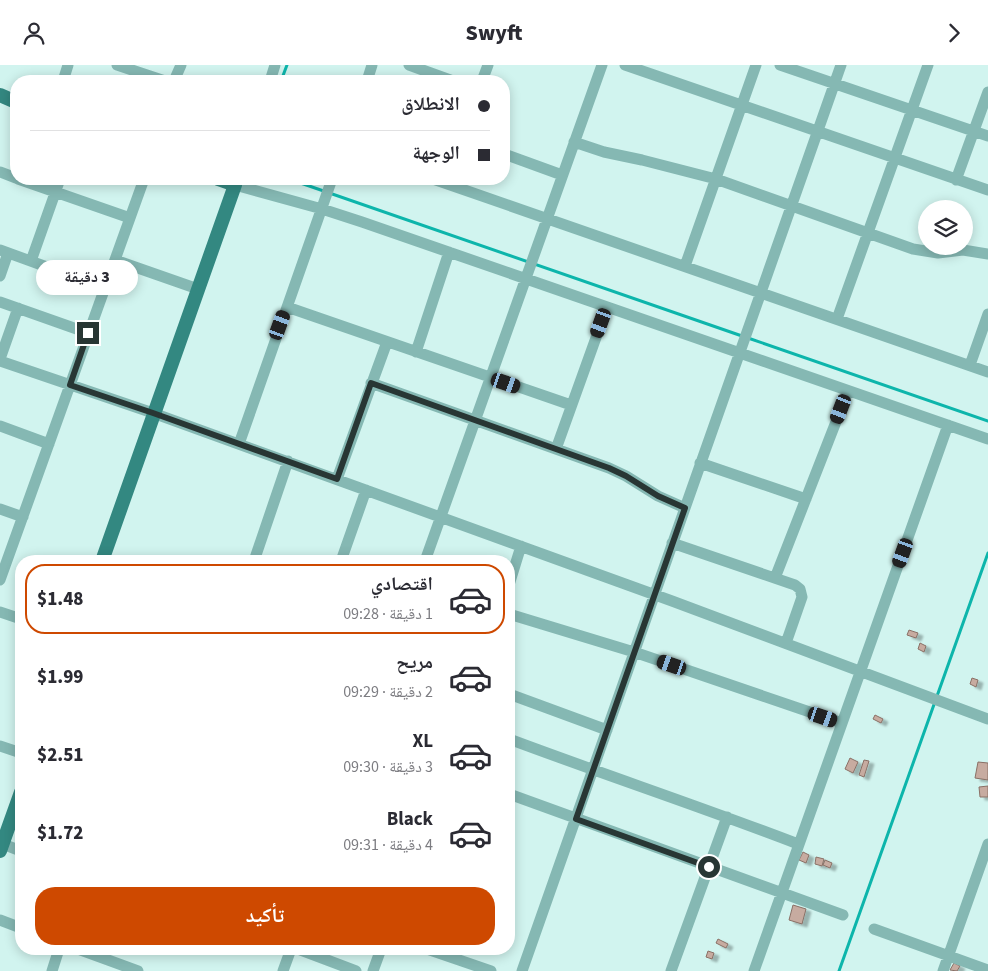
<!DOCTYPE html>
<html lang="ar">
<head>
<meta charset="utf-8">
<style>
  body { margin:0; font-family:"Source Sans 3","Noto Naskh Arabic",sans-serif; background:#f7f7f7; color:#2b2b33; direction:rtl; height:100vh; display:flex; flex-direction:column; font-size:19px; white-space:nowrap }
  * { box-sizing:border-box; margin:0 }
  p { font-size:16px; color:#7c7c81 }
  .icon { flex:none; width:28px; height:28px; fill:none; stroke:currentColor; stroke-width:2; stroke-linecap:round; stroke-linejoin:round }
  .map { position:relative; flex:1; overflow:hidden; direction:ltr }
  .drawer { position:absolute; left:15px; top:490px; width:500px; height:400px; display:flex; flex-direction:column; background:#fff; border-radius:20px; box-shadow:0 2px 12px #0003; direction:rtl }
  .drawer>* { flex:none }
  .top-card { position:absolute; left:10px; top:10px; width:500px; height:110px; border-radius:20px; box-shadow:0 2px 12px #0003; direction:rtl; display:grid; align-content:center; height:110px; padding:0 20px; background:#fff }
  .buttons { position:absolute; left:918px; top:135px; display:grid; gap:10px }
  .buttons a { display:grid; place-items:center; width:55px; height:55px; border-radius:50%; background:#fff; box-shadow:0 2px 12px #0003; font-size:25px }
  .end { position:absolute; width:22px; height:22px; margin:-11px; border:6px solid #283634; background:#fff; box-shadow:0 0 0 2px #fff }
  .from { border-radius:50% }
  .bubble { position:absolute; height:35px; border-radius:18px; background:#fff; box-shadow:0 2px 12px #0003; font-size:16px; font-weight:800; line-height:35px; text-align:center; direction:rtl }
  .car { position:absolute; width:15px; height:30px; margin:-15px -8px; border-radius:6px; box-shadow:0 0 4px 1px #0007; background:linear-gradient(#222 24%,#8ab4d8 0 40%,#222 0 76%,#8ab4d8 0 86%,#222 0) }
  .top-card b { display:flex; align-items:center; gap:18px; height:48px; font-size:19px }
  .top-card b+b { border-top:1px solid #e1e1e2 }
  .top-card i { width:12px; height:12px; background:#2b2b33 }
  ul { padding:9px 0 0; list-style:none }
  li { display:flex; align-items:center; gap:15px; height:70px; margin:0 10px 8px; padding:0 10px; border:2px solid transparent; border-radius:20px }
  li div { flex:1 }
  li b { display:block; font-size:19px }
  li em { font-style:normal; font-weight:800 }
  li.current { border-color:#ce4900 }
  li>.icon { width:45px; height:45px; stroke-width:1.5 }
  .primary-button { display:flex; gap:10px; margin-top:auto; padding:10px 20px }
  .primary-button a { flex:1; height:58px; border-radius:20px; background:#ce4900; color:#fff; font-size:20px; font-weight:800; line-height:58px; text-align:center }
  header { display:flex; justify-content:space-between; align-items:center; height:65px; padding:0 20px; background:#fff; font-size:22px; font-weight:800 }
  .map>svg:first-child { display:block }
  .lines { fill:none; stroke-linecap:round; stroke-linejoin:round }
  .stream { stroke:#0db5ab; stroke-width:3 }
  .building { fill:#c7aba0; stroke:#8a7066; filter:url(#shadow) }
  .minor { stroke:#85b8b3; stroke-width:11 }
  .major { stroke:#338881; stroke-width:14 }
  .route { stroke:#283634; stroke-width:6 }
</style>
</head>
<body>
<header><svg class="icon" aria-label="forward" viewBox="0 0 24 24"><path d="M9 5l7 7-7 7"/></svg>Swyft<svg class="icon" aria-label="person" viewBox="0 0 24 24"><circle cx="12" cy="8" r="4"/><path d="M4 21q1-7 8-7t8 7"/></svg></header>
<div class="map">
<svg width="988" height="906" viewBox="0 0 988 906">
  <defs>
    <filter id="shadow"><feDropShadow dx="5" dy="3" stdDeviation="1" flood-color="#0004"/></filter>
  </defs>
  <rect width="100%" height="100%" fill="#d1f4ef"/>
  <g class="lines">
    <!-- stream -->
    <path class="stream" d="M281,16L287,0
      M289,114L742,271
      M748,273L988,356
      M839,906L988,488"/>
  </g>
  <!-- building -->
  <path class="building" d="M909,565L918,568L916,573L907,570Z
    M920,578L926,581L924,587L918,584Z
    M972,613L978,615L976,622L970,619Z
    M875,650L883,654L881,658L873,654Z
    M850,693L858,697L853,708L845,704Z
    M864,695L869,696L864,712L859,710Z
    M978,697L988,698V715L975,713Z
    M988,721V732H980L979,722Z
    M803,787L809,790L806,798L799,795Z
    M816,792L824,794L822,801L815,799Z
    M825,795L832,798L830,803L823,800Z
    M793,840L806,844L802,859L789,855Z
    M718,874L728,879L726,883L716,878Z
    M708,886L714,888L712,894L706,892Z
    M954,898L960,901L957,906L950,905Z"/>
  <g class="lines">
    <!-- minor -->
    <path class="minor" d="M117,0L165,16
      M409,0L453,16
      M625,0L988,125
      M780,0L988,71
      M63,16L68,0
      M174,16L181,0
      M270,16L275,0
      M367,16L372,0
      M482,16L488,0
      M574,77L604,87L642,95L716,114L913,184L938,188L963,185L988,189
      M504,89L562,110
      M0,107L16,113
      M18,114L130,153
      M237,114L235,120L322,144L362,157L988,374
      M433,114L988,307
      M956,115L988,27
      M0,185L105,223
      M115,195L198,224
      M31,196L60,114
      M685,201L756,0
      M0,211L8,188
      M0,237L88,268
      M287,242L571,340
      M837,254L928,0
      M416,287L449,187
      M0,294L18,243
      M0,296L153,348L672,536L988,654
      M970,300L988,249
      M371,318L609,403L626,411L658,431L685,443
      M0,361L49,379
      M239,379L332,114
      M556,384L607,242
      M700,398L806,434
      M337,414L387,277
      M0,444L23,452
      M672,478L795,520L800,524L802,532L786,578
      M254,496L288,396
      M341,496L366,425
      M425,496L602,0
      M775,513L848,326
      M0,515L144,114
      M509,520L521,481
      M0,547L21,554
      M509,549L634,587L842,658
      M509,629L607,665
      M509,674C605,710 702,742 798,779
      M0,681L21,688
      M509,729L843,850
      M0,778L21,786
      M0,855L21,863
      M874,864L988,905
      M78,884L138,906
      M298,884L356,906
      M427,884L491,906
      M52,906L59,884
      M283,906L291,884
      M373,906L381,884
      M522,906L841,0
      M671,906L727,752
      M754,906L948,360
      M943,906L988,779"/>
    <!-- major -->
    <path class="major" d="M0,30L16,37
      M102,496L235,120L218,114
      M0,786L21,727"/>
  </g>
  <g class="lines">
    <!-- route -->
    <path class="route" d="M88,268L70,320L153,348L337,414L371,318L609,403L626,411L658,431L685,443L576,754L709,802"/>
  </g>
</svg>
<div class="buttons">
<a><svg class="icon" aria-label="layers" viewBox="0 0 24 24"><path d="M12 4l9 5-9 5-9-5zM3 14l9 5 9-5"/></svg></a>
</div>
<i class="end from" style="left:709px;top:802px"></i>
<i class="end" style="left:88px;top:268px"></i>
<div class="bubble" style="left:36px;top:195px;width:102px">3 دقيقة</div>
<i class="car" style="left:601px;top:258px;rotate:200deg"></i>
<i class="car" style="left:280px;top:260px;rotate:20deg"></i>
<i class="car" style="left:506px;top:318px;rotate:109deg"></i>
<i class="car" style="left:841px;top:344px;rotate:201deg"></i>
<i class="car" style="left:903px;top:488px;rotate:200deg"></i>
<i class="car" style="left:672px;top:600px;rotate:289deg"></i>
<i class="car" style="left:823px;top:652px;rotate:109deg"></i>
<div class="top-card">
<b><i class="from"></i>الانطلاق</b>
<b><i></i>الوجهة</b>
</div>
<section class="drawer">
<ul>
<li class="current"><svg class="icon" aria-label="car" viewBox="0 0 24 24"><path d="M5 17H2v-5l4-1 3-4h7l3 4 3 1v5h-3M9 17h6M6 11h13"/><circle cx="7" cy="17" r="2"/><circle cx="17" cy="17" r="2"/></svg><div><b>اقتصادي</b><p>1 دقيقة · 09:28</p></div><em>$1.48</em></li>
<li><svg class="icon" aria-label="car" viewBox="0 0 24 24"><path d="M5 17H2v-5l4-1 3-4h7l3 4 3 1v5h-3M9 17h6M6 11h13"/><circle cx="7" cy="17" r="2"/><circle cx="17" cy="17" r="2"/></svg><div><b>مريح</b><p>2 دقيقة · 09:29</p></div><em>$1.99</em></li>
<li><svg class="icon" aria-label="car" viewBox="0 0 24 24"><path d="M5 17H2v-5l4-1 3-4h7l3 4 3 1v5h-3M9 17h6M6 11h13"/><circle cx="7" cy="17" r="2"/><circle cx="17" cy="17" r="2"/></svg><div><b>XL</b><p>3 دقيقة · 09:30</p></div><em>$2.51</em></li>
<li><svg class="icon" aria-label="car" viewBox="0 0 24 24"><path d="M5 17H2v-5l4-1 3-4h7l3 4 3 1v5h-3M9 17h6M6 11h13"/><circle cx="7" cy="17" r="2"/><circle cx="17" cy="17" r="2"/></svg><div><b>Black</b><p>4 دقيقة · 09:31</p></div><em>$1.72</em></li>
</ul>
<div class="primary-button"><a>تأكيد</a></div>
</section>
</div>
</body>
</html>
